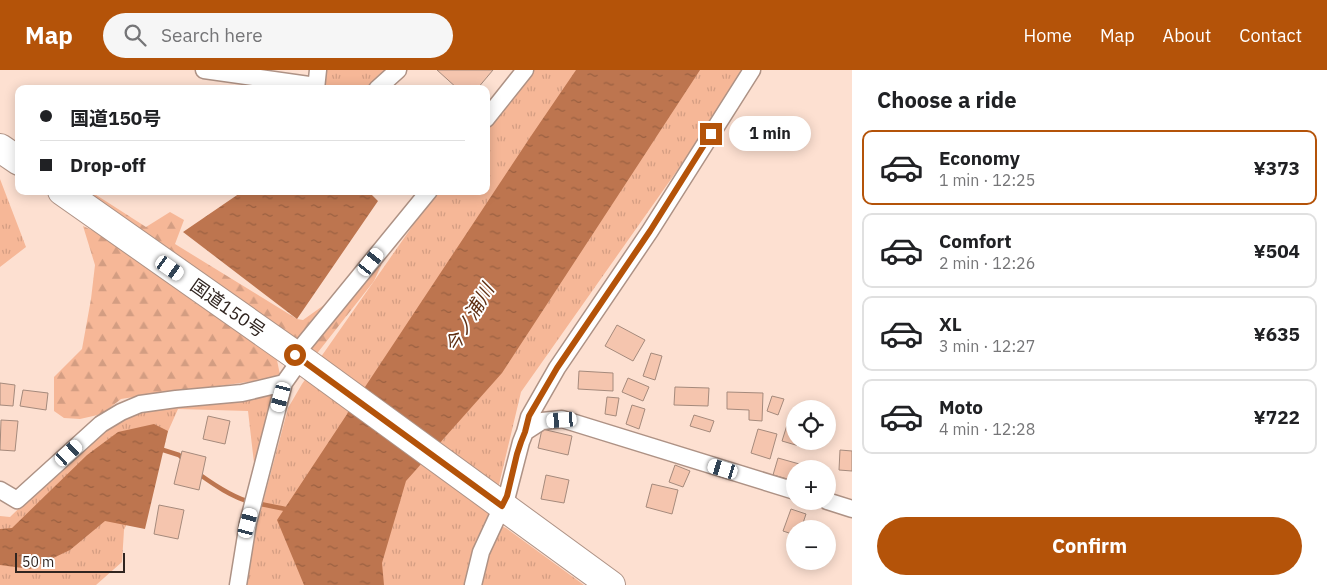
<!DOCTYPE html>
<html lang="en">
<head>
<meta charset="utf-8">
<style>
  body { margin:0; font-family:"IBM Plex Sans","Noto Sans JP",sans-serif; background:#f6f6f6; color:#202124; height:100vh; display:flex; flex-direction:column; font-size:19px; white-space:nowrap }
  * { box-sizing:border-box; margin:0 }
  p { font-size:16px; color:#757577 }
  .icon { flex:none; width:28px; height:28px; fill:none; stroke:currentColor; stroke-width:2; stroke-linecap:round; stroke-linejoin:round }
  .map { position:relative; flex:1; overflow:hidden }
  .drawer { display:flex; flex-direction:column; background:#fff; width:475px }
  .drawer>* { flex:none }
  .banner { position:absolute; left:15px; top:15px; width:475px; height:110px; border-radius:10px; box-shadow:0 2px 12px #0003; display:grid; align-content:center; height:110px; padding:0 25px; background:#fff }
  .fabs { position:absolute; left:786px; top:330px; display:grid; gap:10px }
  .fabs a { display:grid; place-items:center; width:50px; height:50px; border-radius:50%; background:#fff; box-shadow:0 2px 12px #0003; font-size:25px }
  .scale { position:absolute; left:15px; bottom:12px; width:110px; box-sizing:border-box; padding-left:5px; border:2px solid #302520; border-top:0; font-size:14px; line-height:18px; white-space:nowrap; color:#302520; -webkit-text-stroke:4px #fff; paint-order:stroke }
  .end { position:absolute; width:22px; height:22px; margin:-11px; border:6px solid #b45309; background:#fff; box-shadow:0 0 0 2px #fff }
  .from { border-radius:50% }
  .bubble { position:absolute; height:35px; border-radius:18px; background:#fff; box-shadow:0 2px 12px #0003; font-size:16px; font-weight:800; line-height:35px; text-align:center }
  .car { position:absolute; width:15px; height:30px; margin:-15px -8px; border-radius:6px; box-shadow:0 0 4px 1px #0007; background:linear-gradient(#fff 24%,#345 0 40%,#fff 0 76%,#345 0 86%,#fff 0) }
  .banner b { display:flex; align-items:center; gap:18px; height:48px; font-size:19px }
  .banner b+b { border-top:1px solid #e0e0e0 }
  .banner i { width:12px; height:12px; background:#202124 }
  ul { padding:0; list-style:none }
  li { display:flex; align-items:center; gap:15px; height:75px; margin:0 10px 8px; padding:0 15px; border:2px solid #e0e0e0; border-radius:10px }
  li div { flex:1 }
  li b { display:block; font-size:19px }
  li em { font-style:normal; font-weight:800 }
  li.active { border-color:#b45309 }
  li>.icon { width:45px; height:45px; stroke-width:1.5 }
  h2 { padding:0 25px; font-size:22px; line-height:60px }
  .action { display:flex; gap:10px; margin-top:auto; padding:10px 25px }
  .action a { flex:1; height:58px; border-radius:30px; background:#b45309; color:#fff; font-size:20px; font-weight:800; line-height:58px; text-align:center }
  header { display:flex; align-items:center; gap:30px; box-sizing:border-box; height:70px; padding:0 25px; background:#b45309; color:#fff }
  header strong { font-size:24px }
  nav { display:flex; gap:28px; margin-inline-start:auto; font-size:18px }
  .search { width:350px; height:45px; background:#f6f6f6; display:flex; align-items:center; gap:12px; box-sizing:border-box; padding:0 18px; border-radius:28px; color:#757577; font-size:19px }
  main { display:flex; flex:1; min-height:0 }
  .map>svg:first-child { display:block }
  .grass { fill:url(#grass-tufts) }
  .forest { fill:url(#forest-firs) }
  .water { fill:url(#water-ripples) }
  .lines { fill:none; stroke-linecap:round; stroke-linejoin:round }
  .stream { stroke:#bd754f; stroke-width:4.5 }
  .building { fill:#f5c5ae; stroke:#a58a7c }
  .street-casing { stroke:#ae9285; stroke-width:19 }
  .highway-casing { stroke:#ae9285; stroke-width:30 }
  .street { stroke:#fff; stroke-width:16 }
  .highway { stroke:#fff; stroke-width:28 }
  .route { stroke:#b45309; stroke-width:6 }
  .labels { text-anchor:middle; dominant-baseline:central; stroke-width:4; stroke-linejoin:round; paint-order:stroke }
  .street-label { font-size:18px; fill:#302520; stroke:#fff }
  .water-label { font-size:19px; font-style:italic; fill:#602f13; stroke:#fff }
</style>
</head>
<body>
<header>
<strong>Map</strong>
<div class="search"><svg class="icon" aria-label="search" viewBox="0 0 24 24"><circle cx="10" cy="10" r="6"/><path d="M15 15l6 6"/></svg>Search here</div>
<nav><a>Home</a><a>Map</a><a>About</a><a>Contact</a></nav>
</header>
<main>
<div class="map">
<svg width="852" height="515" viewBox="0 0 852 515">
  <defs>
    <pattern id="grass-tufts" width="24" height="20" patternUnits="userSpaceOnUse" patternTransform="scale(1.25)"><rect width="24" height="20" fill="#f6b797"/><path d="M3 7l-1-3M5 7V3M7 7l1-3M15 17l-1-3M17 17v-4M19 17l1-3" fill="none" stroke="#d39d82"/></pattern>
    <pattern id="forest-firs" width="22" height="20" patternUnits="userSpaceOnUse" patternTransform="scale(1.25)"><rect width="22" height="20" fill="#f6b797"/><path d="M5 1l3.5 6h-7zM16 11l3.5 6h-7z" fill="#d39d82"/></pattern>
    <pattern id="water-ripples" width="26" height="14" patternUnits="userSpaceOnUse" patternTransform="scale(1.25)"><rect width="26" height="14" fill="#bd754f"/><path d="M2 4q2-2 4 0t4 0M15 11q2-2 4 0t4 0" fill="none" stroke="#9a6041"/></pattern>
  </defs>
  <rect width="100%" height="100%" fill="#fde0d1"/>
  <!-- grass -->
  <path class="grass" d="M327,0H395L375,19H323Z
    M522,0H748L521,322L488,461L494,453L506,458L584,515H241L288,338L302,314L437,121H486V51Z
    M0,109L26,177L0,197Z
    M270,322L277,327L257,419L248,341L178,339L124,460L122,492L96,515H0V446L10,447L79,380L106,357L146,337Z"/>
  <!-- forest -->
  <path class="forest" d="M82,121H90L146,157L170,142L184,150L175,174L297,249L303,250L352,215L397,161L374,211L315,286Z
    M83,156L126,176L194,232L252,267L277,290L280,305L262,310L206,318L140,326L121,329L102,344L80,349L64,348L54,341V307L82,279L91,229L95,195Z"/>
  <!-- water -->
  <path class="water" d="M576,0H700L502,303L406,411L382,493L384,515H304L277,450L531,66Z
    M243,121H368L378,131L297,249L183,162Z
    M154,354L168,361L145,459L105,451L70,480L30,499L0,495V459L12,458L87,385L118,362Z"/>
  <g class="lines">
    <!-- stream -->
    <path class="stream" d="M160,379L179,385L184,390
      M199,404C213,414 233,428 251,432C264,435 277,437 290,440"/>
  </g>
  <!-- building -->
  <path class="building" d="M437,0H493L477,19H458Z
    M617,255L645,270L633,291L605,276Z
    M651,283L662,286L655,310L643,306Z
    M579,301L613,303V321L578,319Z
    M628,308L649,317L643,331L622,322Z
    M0,313L15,315L13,336L0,335Z
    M675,317L709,318L708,336L674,335Z
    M23,320L48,323L46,340L20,336Z
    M727,322L763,323L762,351L749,350V340L727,339Z
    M772,326L784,329L778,345L767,341Z
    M607,327L619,328L616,346L605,344Z
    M632,335L645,339L639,359L626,354Z
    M694,345L714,351L710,362L690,356Z
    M208,346L230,351L225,374L203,369Z
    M1,350L18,351L15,381L0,380Z
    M788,352L795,354V371H808L806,378L782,371Z
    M542,359L572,366L568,385L538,378Z
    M758,359L777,364L770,389L751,383Z
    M840,380L852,381V401L839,400Z
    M182,381L206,387L199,420L174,414Z
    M778,388L810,397L809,399H795V411L773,405Z
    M675,395L690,401L683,417L669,412Z
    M546,405L569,410L564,433L541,429Z
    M652,414L678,420L672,444L646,437Z
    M159,435L184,440L178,469L154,464Z
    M791,439L806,444L801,459H795V465L783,461Z"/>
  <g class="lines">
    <!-- street casing -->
    <g class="street-casing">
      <path id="street" d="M204,0L316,16
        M316,19L318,0
        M377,19L398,0
        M486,49L525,0
        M295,285L429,121
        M525,362L529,347L557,298L650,161L752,0
        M0,420L17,430L101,354L121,342L140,334L176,329L242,323L284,313
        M827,431L852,439
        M238,515L248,453L284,313L301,289
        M473,515L481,482L507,426L521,372L525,362L542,351L562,349L795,421"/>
    </g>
    <!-- highway casing -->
    <g class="highway-casing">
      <path id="highway" d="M0,78L19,91
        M62,121L308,294L611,515"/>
    </g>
    <!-- street -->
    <use href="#street" class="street"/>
    <!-- highway -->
    <use href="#highway" class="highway"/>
  </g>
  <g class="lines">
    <!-- route -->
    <path class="route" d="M295,285L502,436L507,426L517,384L521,372L525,362L529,346L557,298L650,161L711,64"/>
  </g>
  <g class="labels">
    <!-- street labels -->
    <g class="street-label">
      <text transform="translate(228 238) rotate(35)">国道150号</text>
    </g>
    <!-- water labels -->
    <g class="water-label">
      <text transform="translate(469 248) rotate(-59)">今ノ浦川</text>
    </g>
  </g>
</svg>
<div class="fabs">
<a><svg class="icon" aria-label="locate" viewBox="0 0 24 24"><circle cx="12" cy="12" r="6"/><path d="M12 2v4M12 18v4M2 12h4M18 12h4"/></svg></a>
<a>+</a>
<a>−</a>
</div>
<div class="scale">50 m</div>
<i class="end from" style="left:295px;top:285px"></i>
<i class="end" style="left:711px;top:64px"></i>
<div class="bubble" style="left:729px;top:46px;width:82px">1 min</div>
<i class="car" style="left:371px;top:192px;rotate:39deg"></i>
<i class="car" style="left:170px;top:198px;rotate:125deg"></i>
<i class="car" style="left:281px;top:327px;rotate:195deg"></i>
<i class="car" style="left:562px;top:350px;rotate:266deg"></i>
<i class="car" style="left:69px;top:383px;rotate:48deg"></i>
<i class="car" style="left:723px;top:399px;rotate:287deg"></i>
<i class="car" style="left:248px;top:453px;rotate:15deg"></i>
<div class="banner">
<b><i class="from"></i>国道150号</b>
<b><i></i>Drop-off</b>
</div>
</div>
<section class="drawer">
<h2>Choose a ride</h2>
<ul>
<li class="active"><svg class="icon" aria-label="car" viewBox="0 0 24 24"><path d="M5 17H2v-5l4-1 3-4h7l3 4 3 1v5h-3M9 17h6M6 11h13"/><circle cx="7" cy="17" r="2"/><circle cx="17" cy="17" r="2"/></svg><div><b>Economy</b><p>1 min · 12:25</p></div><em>¥373</em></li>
<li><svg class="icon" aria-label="car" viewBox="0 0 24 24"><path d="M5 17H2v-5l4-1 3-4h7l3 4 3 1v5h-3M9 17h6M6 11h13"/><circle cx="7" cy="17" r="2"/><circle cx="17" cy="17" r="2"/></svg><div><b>Comfort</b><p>2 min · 12:26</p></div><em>¥504</em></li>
<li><svg class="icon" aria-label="car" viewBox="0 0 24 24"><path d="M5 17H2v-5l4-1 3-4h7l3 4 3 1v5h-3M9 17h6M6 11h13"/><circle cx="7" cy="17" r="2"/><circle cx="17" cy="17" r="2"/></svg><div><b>XL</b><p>3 min · 12:27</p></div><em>¥635</em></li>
<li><svg class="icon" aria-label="car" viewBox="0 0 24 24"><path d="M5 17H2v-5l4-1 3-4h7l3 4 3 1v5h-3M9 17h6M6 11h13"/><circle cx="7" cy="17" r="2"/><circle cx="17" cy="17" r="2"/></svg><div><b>Moto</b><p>4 min · 12:28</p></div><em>¥722</em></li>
</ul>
<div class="action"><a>Confirm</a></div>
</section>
</main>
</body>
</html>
